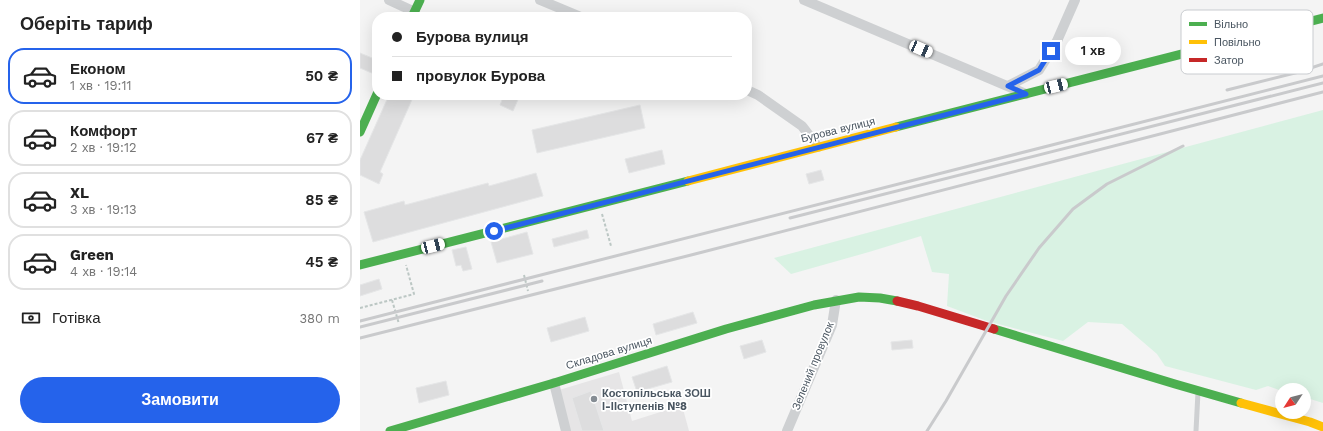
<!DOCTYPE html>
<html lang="uk">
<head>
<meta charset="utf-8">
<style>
  body { margin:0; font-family:"Work Sans",sans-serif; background:#f2f2f2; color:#222; height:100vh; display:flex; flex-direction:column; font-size:15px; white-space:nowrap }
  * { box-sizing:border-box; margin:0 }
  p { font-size:13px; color:#767676 }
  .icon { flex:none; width:22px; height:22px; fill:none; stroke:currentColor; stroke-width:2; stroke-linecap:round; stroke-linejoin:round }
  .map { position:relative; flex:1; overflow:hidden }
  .panel { display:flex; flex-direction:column; background:#fff; width:360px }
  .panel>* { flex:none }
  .top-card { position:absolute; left:12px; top:12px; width:380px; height:88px; border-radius:16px; box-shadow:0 4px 16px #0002; display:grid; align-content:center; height:88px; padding:0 20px; background:#fff }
  .needle { width:26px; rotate:234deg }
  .controls { position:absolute; left:915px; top:383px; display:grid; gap:8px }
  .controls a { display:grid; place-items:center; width:36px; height:36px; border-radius:50%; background:#fff; box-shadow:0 4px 16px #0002; font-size:20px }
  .end { position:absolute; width:18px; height:18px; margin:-9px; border:5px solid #2563eb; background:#fff; box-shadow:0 0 0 2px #fff }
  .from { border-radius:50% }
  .bubble { position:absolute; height:28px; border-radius:14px; background:#fff; box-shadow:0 4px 16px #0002; font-size:13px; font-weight:600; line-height:28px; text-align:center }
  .car { position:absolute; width:12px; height:24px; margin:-12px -6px; border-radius:5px; box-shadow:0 0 3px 1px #0007; background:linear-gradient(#fff 24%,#345 0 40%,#fff 0 76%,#345 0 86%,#fff 0) }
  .top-card b { display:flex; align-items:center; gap:14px; height:38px; font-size:15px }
  .top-card b+b { border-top:1px solid #e0e0e0 }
  .top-card i { width:10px; height:10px; background:#222 }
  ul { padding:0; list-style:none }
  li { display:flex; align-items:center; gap:12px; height:56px; margin:0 8px 6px; padding:0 12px; border:2px solid #e0e0e0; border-radius:16px }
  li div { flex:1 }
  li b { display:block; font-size:15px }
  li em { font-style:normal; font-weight:600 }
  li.selected { border-color:#2563eb }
  li>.icon { width:36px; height:36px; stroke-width:1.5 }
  h2 { padding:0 20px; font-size:18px; line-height:48px }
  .pay { display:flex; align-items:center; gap:10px; height:44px; padding:0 20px; font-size:15px }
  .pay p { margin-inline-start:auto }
  .button { display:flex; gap:8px; margin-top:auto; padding:8px 20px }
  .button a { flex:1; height:46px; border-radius:24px; background:#2563eb; color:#fff; font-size:16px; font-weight:600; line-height:46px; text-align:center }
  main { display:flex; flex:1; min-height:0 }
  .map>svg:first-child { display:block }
  .education { fill:#e6e5e6 }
  .green { fill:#d9f2e3 }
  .building { fill:#ddddde; stroke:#e5e6e7 }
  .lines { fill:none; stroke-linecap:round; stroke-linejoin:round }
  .path { stroke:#bcc7c4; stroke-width:2; stroke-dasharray:3 2; stroke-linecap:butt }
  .lane { stroke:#ced0d2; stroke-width:5 }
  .street { stroke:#ced0d2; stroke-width:10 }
  .fast { stroke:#4caf50; stroke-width:9 }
  .slow { stroke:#ffc107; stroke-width:9 }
  .jam { stroke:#c62828; stroke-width:9 }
  .rail { stroke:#c9cacc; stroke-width:3 }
  .route { stroke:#2563eb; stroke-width:5 }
  .poi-dot { fill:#868d94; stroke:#fff; stroke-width:1.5 }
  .labels { text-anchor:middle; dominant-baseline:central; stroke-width:3.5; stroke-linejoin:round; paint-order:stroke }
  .street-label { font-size:11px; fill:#4a5661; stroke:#fff }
  .poi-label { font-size:11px; font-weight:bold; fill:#4a5661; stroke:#fff; text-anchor:start }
  .key { fill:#fff; stroke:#c9ccd0; stroke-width:1 }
  .key-label { font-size:11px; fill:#4a5661 }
</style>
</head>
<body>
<main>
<section class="panel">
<h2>Оберіть тариф</h2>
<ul>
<li class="selected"><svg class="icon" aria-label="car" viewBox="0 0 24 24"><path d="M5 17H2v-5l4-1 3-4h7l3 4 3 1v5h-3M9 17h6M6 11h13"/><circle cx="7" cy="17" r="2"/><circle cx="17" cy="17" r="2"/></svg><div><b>Економ</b><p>1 хв · 19:11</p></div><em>50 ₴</em></li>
<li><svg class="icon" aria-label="car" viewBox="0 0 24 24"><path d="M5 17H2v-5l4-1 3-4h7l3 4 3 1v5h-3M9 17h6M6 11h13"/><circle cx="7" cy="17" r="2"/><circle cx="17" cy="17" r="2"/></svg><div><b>Комфорт</b><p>2 хв · 19:12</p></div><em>67 ₴</em></li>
<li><svg class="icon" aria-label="car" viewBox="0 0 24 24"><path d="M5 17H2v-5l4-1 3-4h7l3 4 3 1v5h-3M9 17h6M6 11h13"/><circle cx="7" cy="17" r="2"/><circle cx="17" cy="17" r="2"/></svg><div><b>XL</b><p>3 хв · 19:13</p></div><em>85 ₴</em></li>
<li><svg class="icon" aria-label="car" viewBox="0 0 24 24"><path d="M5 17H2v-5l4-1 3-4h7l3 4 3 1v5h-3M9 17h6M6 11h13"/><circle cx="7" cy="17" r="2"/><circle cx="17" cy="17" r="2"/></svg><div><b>Green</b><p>4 хв · 19:14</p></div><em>45 ₴</em></li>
</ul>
<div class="pay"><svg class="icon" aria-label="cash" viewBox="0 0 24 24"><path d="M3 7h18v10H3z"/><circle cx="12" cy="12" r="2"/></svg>Готівка<p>380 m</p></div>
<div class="button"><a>Замовити</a></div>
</section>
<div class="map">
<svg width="963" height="431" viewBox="0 0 963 431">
  <rect width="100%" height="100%" fill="#f4f4f4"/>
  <!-- education -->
  <path class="education" d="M259,372L272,421L313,408L323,409L329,431H210L199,390Z"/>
  <!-- green -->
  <path class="green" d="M963,110V403L944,397V390L922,391L908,386L896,390L805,366L797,354L762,324L728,322L703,341L627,321L587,306L589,274L572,272L561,236L509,252L431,274L414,258Z"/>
  <!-- building -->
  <path class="building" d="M0,53L17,60V68L14,74L0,68Z
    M29,95H54L20,172L23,174L19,184L0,175V160Z
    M144,95H160L153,111L140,105Z
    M280,105L285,128L177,153L172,130Z
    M302,150L305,164L269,173L265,159Z
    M461,170L464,180L449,184L446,174Z
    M176,173L183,196L13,242L4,212L44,201L45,205L128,183L129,186Z
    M227,230L229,238L194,247L192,239Z
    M167,232L173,254L137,263L131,242Z
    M106,247L112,269L103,271L101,265L96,266L92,250Z
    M19,279L22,289L0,296V285Z
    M333,312L337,323L296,335L293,324Z
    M225,317L229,331L191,342L187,328Z
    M402,340L406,352L384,359L380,346Z
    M552,340L553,348L532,350L531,342Z
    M307,366L312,382L277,392L272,377Z
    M86,381L89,395L59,403L56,388Z
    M231,391L244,431H222L212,398Z"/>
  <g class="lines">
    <!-- path -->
    <path class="path" d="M242,214L251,246
      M164,275L168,291
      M32,300L39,324
      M0,308L54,294L46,265"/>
    <!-- lane -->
    <path class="lane" d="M836,431L838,392"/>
    <!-- street -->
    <path class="street" d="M29,0L55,12
      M180,0L221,17
      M444,0L666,94
      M648,86L679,70L697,41L715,0
      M387,90L398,95L442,126L458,147
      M194,383L206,431
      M427,431L472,325L476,300"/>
    <!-- fast -->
    <path class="fast" d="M52,17L60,0
      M536,127L963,18
      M0,132L17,94
      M0,265L328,181
      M634,329L815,384L881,403
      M30,431L194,383L366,329L454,305L499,297L520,298L537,301"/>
    <!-- slow -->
    <path class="slow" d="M328,181L536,127
      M881,403L950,422L963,427"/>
    <!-- jam -->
    <path class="jam" d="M537,301L558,306L634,329"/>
    <!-- rail -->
    <path class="rail" d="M867,90L939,72L963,64
      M430,218L963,83
      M0,321L963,76
      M0,327L182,281
      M0,338L335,254L963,92
      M567,431L586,401L646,296L679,248L713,209L747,184L823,146"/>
  </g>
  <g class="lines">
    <!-- route -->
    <path class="route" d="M134,231L666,94L648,86L679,70L691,51"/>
  </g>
  <!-- markers -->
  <circle class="poi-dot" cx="234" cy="399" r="4"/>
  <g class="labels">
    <!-- street labels -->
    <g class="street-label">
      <text transform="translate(478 130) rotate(-14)">Бурова вулиця</text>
      <text transform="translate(249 353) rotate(-17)">Складова вулиця</text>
      <text transform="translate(453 366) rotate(-68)">Зелений провулок</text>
    </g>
    <!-- poi labels -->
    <g class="poi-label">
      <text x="242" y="393">Костопільська ЗОШ<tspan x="242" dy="13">І-ІІступенів №8</tspan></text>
    </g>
  </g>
  <!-- legend -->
  <rect x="821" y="10" width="132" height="64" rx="6" class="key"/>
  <rect x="829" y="22" width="18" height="4" fill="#4caf50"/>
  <rect x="829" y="40" width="18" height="4" fill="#ffc107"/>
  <rect x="829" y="58" width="18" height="4" fill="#c62828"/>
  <g class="key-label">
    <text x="854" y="28">Вільно</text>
    <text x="854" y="46">Повільно</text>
    <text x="854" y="64">Затор</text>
  </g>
</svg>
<div class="controls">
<a><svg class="needle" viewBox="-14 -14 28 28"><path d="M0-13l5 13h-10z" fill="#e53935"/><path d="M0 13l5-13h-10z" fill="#767676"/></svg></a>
</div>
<i class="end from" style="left:134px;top:231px"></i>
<i class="end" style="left:691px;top:51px"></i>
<div class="bubble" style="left:705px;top:37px;width:56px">1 хв</div>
<i class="car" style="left:561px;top:49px;rotate:113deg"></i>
<i class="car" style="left:696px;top:86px;rotate:76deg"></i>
<i class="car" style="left:73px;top:246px;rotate:76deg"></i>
<div class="top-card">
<b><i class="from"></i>Бурова вулиця</b>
<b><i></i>провулок Бурова</b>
</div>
</div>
</main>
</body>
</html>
